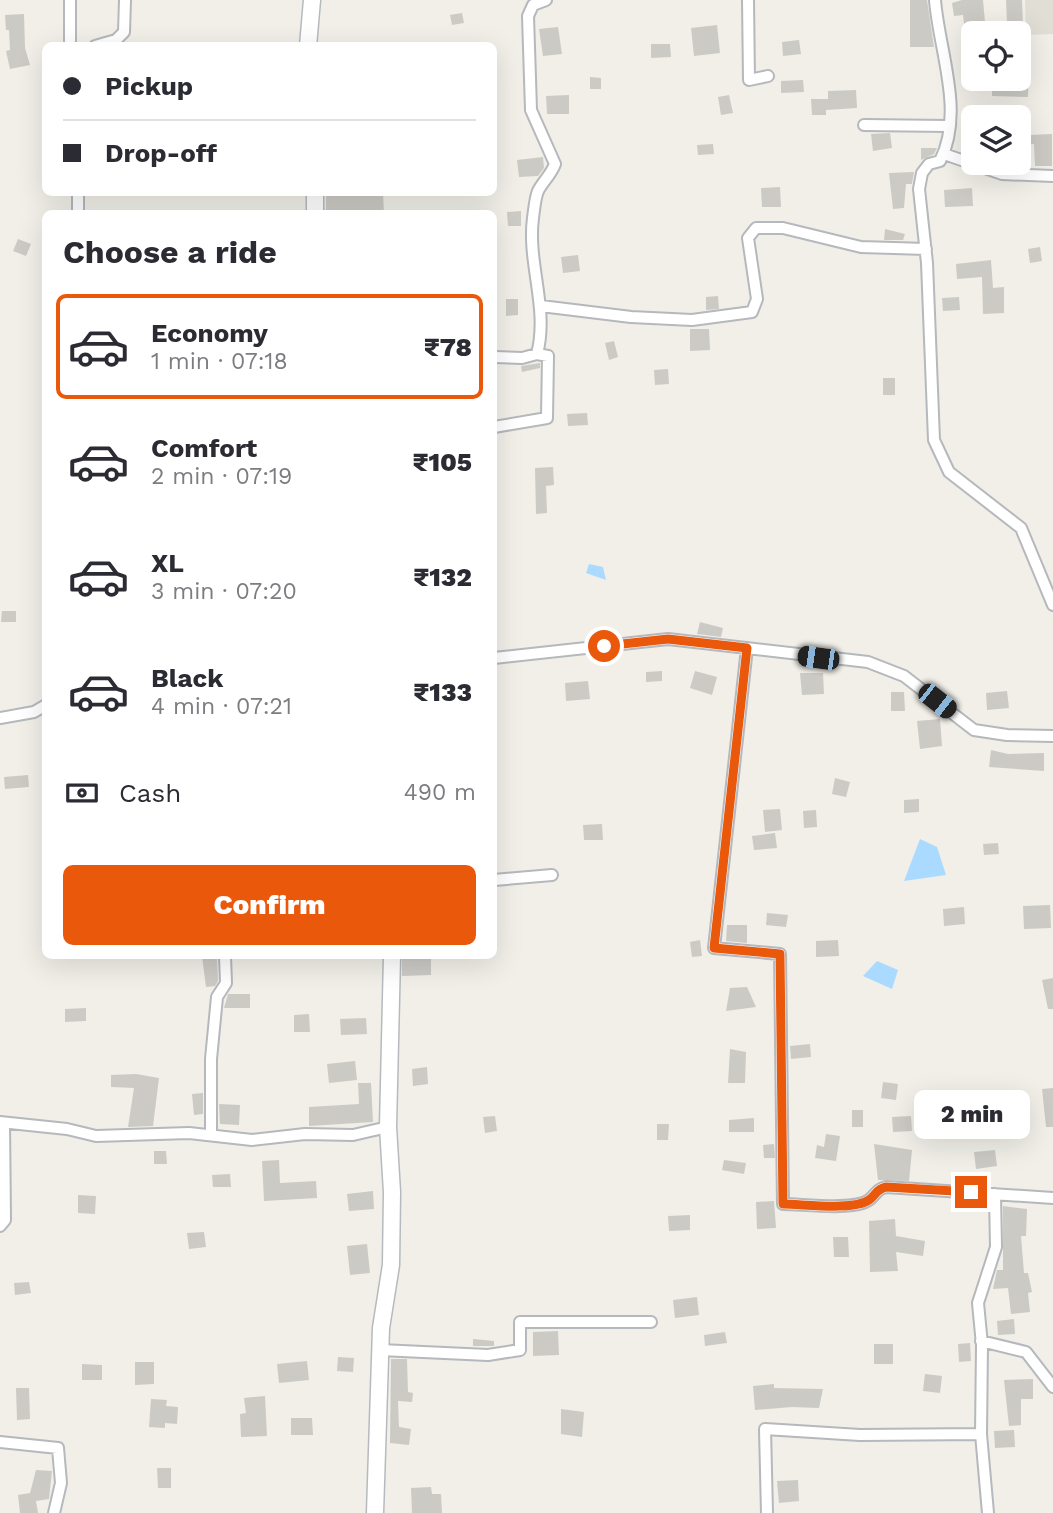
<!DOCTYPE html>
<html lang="en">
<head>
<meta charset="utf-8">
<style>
  body { margin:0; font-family:"Work Sans",sans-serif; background:#f2f2f3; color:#2b2b33; height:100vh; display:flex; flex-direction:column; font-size:26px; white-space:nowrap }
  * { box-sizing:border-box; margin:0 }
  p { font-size:23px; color:#7c7c81 }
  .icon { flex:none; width:38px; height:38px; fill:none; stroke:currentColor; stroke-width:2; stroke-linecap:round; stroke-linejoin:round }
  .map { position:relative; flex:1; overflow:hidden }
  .details { position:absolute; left:42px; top:210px; width:455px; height:749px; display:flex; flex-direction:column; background:#fff; border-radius:10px; box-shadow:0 7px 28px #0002 }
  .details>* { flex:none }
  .guide { position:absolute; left:42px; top:42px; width:455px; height:154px; border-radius:10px; box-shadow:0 7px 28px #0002; display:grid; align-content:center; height:154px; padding:0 21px; background:#fff }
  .fabs { position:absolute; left:961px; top:21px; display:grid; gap:14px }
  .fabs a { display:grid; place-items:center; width:70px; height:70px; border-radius:10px; background:#fff; box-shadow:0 7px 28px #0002; font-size:35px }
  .end { position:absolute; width:32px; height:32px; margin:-16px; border:9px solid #ea580c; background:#fff; box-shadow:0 0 0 4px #fff }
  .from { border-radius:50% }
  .bubble { position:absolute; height:49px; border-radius:10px; background:#fff; box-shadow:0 7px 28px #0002; font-size:23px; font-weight:800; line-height:49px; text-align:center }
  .car { position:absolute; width:21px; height:42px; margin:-21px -10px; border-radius:9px; box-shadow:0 0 5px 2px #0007; background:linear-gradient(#222 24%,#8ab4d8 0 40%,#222 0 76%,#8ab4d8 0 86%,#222 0) }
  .guide b { display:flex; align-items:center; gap:24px; height:66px; font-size:26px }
  .guide b+b { border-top:2px solid #e1e1e2 }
  .guide i { width:18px; height:18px; background:#2b2b33 }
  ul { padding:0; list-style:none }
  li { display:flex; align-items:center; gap:21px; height:105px; margin:0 14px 10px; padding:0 7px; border:4px solid transparent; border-radius:10px }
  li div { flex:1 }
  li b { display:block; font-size:26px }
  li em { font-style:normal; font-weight:800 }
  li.active { border-color:#ea580c }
  li>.icon { width:63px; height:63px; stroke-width:1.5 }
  h2 { padding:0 21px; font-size:32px; line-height:84px }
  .pay { display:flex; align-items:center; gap:18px; height:77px; padding:0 21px; font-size:26px }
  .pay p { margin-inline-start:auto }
  .action { display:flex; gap:14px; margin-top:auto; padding:14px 21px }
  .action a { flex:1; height:80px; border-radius:10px; background:#ea580c; color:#fff; font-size:28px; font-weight:800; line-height:80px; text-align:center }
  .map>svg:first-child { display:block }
  .education { fill:#e1ded6 }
  .water { fill:#aadaff }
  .building { fill:#cccac5 }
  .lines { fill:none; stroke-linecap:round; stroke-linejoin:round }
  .street-casing { stroke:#b5b8bc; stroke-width:14 }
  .secondary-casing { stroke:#b6babf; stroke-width:19 }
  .street { stroke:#fff; stroke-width:10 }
  .secondary { stroke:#fff; stroke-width:16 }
  .route { stroke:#ea580c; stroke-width:9 }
</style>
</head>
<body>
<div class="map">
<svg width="1053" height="1513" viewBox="0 0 1053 1513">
  <rect width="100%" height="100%" fill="#f1efe8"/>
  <!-- education -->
  <path class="education" d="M1025,0H1053V34L1026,35Z"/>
  <!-- water -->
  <path class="water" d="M589,564L603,567L606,580L586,573Z
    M920,839L937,847L946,875L904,881Z
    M877,961L898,970L892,989L863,976Z"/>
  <!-- building -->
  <path class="building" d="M910,0H927L934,47H910Z
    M962,0H983L985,22L964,24L963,15L954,16L952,3Z
    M1006,0H1022L1023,23H1007Z
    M462,13L464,23L452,25L450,15Z
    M24,14L25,48L30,65L10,69L6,51L10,50L9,30H6L5,15Z
    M717,25L720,53L694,56L691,28Z
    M558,27L562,54L543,56L539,29Z
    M799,40L801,54L783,56L782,42Z
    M651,44H670L671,57L651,58Z
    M1018,65L1029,66L1028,97L992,96V79H1018Z
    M590,77L601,78V89H590Z
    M803,80L804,92L781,93V81Z
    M856,90L857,108L826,110V115H812L811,99H828V91Z
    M569,95V114H547L546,96Z
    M729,95L733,113L721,115L718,97Z
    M1029,130L1030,135L1052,134V166H1035L1034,144L1018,146V131Z
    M890,133L892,148L873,151L871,134Z
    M713,144L714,154L698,155L697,145Z
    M921,148H937L934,154L921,160Z
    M543,157L544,168L538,176L519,177L517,160Z
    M914,172L912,184H906L904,208L893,209L889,173Z
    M780,187L781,207H762L761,188Z
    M972,188L973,206L945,207L944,190Z
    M326,192H383L384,214H326Z
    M521,211V226H508L507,212Z
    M885,229L905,234L903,240H884Z
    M18,239L31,244L26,256L13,251Z
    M1040,247L1042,261L1030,263L1028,249Z
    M578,255L580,271L563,273L561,257Z
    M991,260L993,288L1004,287V313L983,314L982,277L957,279L956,264Z
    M718,296L719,309L706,310V297Z
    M959,297L960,310L943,311L942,298Z
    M506,299H518V315L506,316Z
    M690,329H709L710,350L690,351Z
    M614,341L618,357L609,360L605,343Z
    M540,363V368L522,372L521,366Z
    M668,369L669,384L655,385L654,370Z
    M883,378H895V395H883Z
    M587,413L588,425L568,426L567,414Z
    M553,467L554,485L546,486L547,513L536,514L535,468Z
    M2,611H16V622H1Z
    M700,622L723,628L721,637L697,634Z
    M662,671V681L646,682V672Z
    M695,671L717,677L712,695L690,688Z
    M800,673H823L824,694L802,695Z
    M588,681L590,699L566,701L565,683Z
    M1007,691L1009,708L987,710L986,693Z
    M891,692H904L905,711H891Z
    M940,719L942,746L920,749L917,721Z
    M991,750L1008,754L1044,753V771L989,767Z
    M28,775L29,787L5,789L4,777Z
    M835,778L850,782L846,797L832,794Z
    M919,799V812L904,813V800Z
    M780,809L782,830L765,832L763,810Z
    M816,810L817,827L804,828L803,811Z
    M602,824L603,840H584L583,825Z
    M775,833L777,848L754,850L752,836Z
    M998,843L999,854L984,855L983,844Z
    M1050,905L1051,928L1024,929L1023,906Z
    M964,907L965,924L944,926L943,909Z
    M767,913L788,915L786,927L766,925Z
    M727,925H747V943L726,941Z
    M700,940L702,956L692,957L690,942Z
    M838,940L839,956L816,957V941Z
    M202,956H217L218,981L215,986L206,987Z
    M431,958V975L402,976V959Z
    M1053,978V1009H1048L1042,980Z
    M747,987L756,1007L726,1011L730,988Z
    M228,994H250V1008H224Z
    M86,1008V1021L65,1022V1009Z
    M309,1014L310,1032H294V1015Z
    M366,1018L367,1034L341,1035L340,1019Z
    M810,1044L811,1057L791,1059L790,1046Z
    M730,1049L746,1052L745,1083H728Z
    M355,1061L357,1080L329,1083L327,1064Z
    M427,1067L428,1084L413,1086L412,1069Z
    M136,1074L159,1078L153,1126L128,1127L134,1088L111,1087V1075Z
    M883,1082L898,1084L896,1100L881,1098Z
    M358,1083H371L373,1122L309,1126V1107L359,1104Z
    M1053,1088V1127H1046L1042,1089Z
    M203,1093V1114L194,1115L192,1094Z
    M219,1104L240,1105L239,1125L220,1124Z
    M852,1110H863V1127H852Z
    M495,1116L497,1131L485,1133L483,1117Z
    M911,1116L912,1131L893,1132L892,1117Z
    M754,1118V1132H729V1120Z
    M657,1124H669L668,1140H657Z
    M826,1134L840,1136L836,1161L815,1158L817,1145L824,1147Z
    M774,1144L775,1158H764L763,1145Z
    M874,1144L912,1150L909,1181L878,1180Z
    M995,1150L997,1166L976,1169L974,1152Z
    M154,1151H166L167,1164H154Z
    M279,1160L280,1183L316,1181L317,1198L264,1201L262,1161Z
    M724,1160L746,1163L744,1174L722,1170Z
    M230,1174L231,1187H213L212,1175Z
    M373,1191L374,1209L349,1211L347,1194Z
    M78,1195L96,1196L95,1214L78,1213Z
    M774,1201L776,1228L757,1229L756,1202Z
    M1003,1206L1027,1209L1026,1236H1021L1024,1273H1028L1032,1292L1028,1293L1030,1312L1011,1314L1008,1288L993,1289L997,1270H1003Z
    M690,1215V1230L669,1231L668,1216Z
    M895,1219L896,1236L925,1241L923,1256L896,1252L898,1271L870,1272L869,1221Z
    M204,1232L206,1247L189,1249L187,1233Z
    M833,1237H848L849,1257H834Z
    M367,1244L370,1273L350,1275L347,1246Z
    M29,1282L31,1293L15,1295L14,1283Z
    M697,1297L699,1315L675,1318L673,1300Z
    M1014,1319L1015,1334L998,1335L997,1321Z
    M558,1331L559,1355L533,1356V1332Z
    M725,1332L727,1343L705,1346L704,1335Z
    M473,1339L494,1341V1346H473Z
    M970,1343L971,1361L959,1362L958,1344Z
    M874,1344H893V1364H874Z
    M338,1357L354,1358L353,1372L337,1371Z
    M391,1359H407L408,1392L413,1393L412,1402L398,1401L399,1427L411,1429L409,1445L390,1443Z
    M307,1361L309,1380L279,1383L277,1364Z
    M135,1362H154V1384L135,1385Z
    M82,1364L102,1365V1380H82Z
    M925,1374L942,1376L940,1393L923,1391Z
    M1033,1379V1399H1021V1425L1009,1426L1004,1380Z
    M774,1384V1388L823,1389L819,1408L792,1407L755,1410L753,1386Z
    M16,1388H29L30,1419L17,1420Z
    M265,1396L267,1436L241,1437L240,1414L246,1413L244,1398Z
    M151,1399L167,1400L166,1406L178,1407L177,1424L165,1423V1428L149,1427Z
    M561,1409L584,1412L582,1437L561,1434Z
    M291,1418H312L313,1435H291Z
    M1014,1430L1015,1447L995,1448L994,1431Z
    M157,1468H171V1488H158Z
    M36,1470L52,1471L49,1499L36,1501L38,1513H20L18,1495L30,1493Z
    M798,1480L799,1501L779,1503L777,1481Z
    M431,1487L432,1494H441L442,1513H412L411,1488Z"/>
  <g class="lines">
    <!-- street casing -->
    <g class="street-casing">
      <path id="street" d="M70,0V46
        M748,0L749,80L768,76
        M935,0C939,51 965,112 940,161L929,164L922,173L919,189L927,263L934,440L949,472L1021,528L1053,605
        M95,46L116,40L124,32L125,0
        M864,125L948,126
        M944,154L1002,174L1053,176
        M78,192V214
        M541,306L631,317L692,320L752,312L757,299L748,238L756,228H783L861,247L926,249
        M494,357L522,358L537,354C549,308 527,263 533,218C534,211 535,198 538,191C543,181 551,175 555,164L531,110L528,16L533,5L546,0
        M494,427L547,418L548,356L537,354
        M747,648L714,948L780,954L783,1204C803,1204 853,1211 869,1200C876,1195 876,1189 886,1187L1053,1198
        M494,658L668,639L868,662L904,676L974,730L1007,735L1053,736
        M0,718L34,712L46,705
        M494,880L552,875
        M0,1122L67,1129L96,1136L189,1133L252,1140L305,1134L353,1135L388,1127
        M211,1135V1059L217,997L226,983L225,956
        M0,1226L5,1220L4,1123
        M981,1341L1026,1352L1053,1387
        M380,1350L488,1355L520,1350V1322H651
        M0,1442L58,1448L61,1483L54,1513
        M767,1513L765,1429L860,1435L981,1434
        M988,1513L981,1434L982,1345L978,1303L996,1247L995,1194"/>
    </g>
    <!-- secondary casing -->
    <g class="secondary-casing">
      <path id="secondary" d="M308,46L312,0
        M315,192V214
        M375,1513L381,1328L391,1265L392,1192L388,1127L392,956"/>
    </g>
    <!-- street -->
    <use href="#street" class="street"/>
    <!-- secondary -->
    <use href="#secondary" class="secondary"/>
  </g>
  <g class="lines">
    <!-- route -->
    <path class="route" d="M604,646L668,639L747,648L714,948L780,954L783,1204C803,1204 853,1211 869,1200C876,1195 876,1189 886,1187L971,1192"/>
  </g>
</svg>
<div class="fabs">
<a><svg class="icon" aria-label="locate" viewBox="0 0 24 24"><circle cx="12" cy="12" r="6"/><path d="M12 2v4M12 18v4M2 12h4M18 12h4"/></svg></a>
<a><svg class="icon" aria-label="layers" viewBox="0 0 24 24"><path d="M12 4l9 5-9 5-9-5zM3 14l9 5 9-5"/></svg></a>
</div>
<i class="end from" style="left:604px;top:646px"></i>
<i class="end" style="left:971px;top:1192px"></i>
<div class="bubble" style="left:914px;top:1090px;width:116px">2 min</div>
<i class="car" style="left:818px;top:658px;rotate:278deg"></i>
<i class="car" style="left:937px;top:701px;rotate:128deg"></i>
<div class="guide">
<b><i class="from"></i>Pickup</b>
<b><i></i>Drop-off</b>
</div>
<section class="details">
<h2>Choose a ride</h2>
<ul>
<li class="active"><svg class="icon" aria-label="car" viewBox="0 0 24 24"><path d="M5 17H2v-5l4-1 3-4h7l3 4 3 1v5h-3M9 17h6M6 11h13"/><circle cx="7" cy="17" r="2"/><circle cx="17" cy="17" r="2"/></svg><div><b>Economy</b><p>1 min · 07:18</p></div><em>₹78</em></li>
<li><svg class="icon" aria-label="car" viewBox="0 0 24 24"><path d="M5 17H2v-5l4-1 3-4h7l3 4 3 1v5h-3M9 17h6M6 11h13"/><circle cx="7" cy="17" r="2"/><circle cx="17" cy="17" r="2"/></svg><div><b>Comfort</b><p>2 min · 07:19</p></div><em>₹105</em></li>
<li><svg class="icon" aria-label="car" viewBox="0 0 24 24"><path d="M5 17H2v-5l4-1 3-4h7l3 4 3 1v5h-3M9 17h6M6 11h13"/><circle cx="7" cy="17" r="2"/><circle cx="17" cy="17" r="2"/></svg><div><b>XL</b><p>3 min · 07:20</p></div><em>₹132</em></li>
<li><svg class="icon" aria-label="car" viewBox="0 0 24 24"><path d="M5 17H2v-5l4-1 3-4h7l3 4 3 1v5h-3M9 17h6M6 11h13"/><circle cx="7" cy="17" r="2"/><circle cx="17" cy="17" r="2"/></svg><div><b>Black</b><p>4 min · 07:21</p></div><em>₹133</em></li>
</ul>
<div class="pay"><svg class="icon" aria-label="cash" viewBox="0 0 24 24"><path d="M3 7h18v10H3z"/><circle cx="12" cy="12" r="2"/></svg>Cash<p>490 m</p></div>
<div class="action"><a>Confirm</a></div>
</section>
</div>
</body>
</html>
